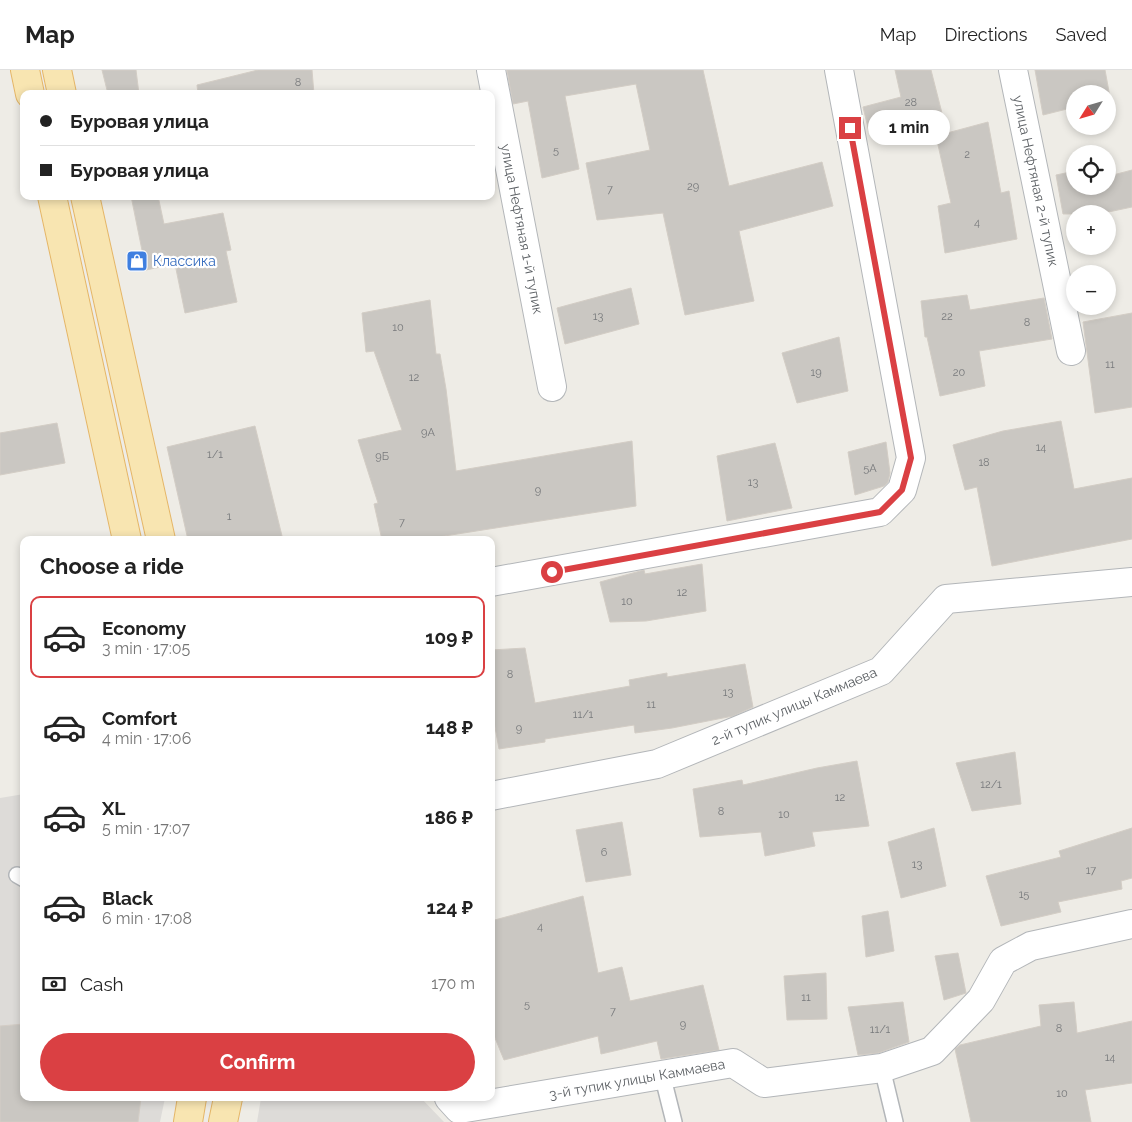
<!DOCTYPE html>
<html lang="en">
<head>
<meta charset="utf-8">
<style>
  body { margin:0; font-family:Raleway,sans-serif; background:#f6f6f6; color:#222; height:100vh; display:flex; flex-direction:column; font-size:19px; white-space:nowrap }
  * { box-sizing:border-box; margin:0 }
  p { font-size:16px; color:#767676 }
  .icon { flex:none; width:28px; height:28px; fill:none; stroke:currentColor; stroke-width:2; stroke-linecap:round; stroke-linejoin:round }
  .map { position:relative; flex:1; overflow:hidden }
  .drawer { position:absolute; left:20px; top:466px; width:475px; height:565px; display:flex; flex-direction:column; background:#fff; border-radius:10px; box-shadow:0 2px 8px #0003 }
  .drawer>* { flex:none }
  .hud { position:absolute; left:20px; top:20px; width:475px; height:110px; border-radius:10px; box-shadow:0 2px 8px #0003; display:grid; align-content:center; height:110px; padding:0 20px; background:#fff }
  .needle { width:32px; rotate:233deg }
  .buttons { position:absolute; left:1066px; top:15px; display:grid; gap:10px }
  .buttons a { display:grid; place-items:center; width:50px; height:50px; border-radius:50%; background:#fff; box-shadow:0 2px 8px #0003; font-size:25px }
  .end { position:absolute; width:22px; height:22px; margin:-11px; border:6px solid #da4043; background:#fff; box-shadow:0 0 0 2px #fff }
  .from { border-radius:50% }
  .bubble { position:absolute; height:35px; border-radius:18px; background:#fff; box-shadow:0 2px 8px #0003; font-size:16px; font-weight:700; line-height:35px; text-align:center }
  .hud b { display:flex; align-items:center; gap:18px; height:48px; font-size:19px }
  .hud b+b { border-top:1px solid #e0e0e0 }
  .hud i { width:12px; height:12px; background:#222 }
  ul { padding:0; list-style:none }
  li { display:flex; align-items:center; gap:15px; height:82px; margin:0 10px 8px; padding:0 10px; border:2px solid transparent; border-radius:10px }
  li div { flex:1 }
  li b { display:block; font-size:19px }
  li em { font-style:normal; font-weight:700 }
  li.active { border-color:#da4043 }
  li>.icon { width:45px; height:45px; stroke-width:1.5 }
  h2 { padding:0 20px; font-size:22px; line-height:60px }
  .pay { display:flex; align-items:center; gap:12px; height:55px; padding:0 20px; font-size:19px }
  .pay p { margin-inline-start:auto }
  .cta { display:flex; gap:10px; margin-top:auto; padding:10px 20px }
  .cta a { flex:1; height:58px; border-radius:30px; background:#da4043; color:#fff; font-size:20px; font-weight:700; line-height:58px; text-align:center }
  header { display:flex; align-items:center; gap:30px; box-sizing:border-box; height:70px; padding:0 25px; background:#fff; border-bottom:1px solid #e0e0e0 }
  header strong { font-size:24px }
  nav { display:flex; gap:28px; margin-inline-start:auto; font-size:18px }
  .map>svg:first-child { display:block }
  .industrial { fill:#dddbd8 }
  .building { fill:#cac7c2; stroke:#d3cdc5 }
  .lines { fill:none; stroke-linecap:round; stroke-linejoin:round }
  .lane-casing { stroke:#b3b6b9; stroke-width:18 }
  .street-casing { stroke:#b3b6b9; stroke-width:30 }
  .primary-casing { stroke:#e5b668; stroke-width:30 }
  .lane { stroke:#fff; stroke-width:15 }
  .street { stroke:#fff; stroke-width:28 }
  .primary { stroke:#f8e5b1; stroke-width:28 }
  .route { stroke:#da4043; stroke-width:6 }
  .labels { text-anchor:middle; dominant-baseline:central; stroke-width:4.5; stroke-linejoin:round; paint-order:stroke }
  .number-label { font-size:11px; fill:#787a7c }
  .street-label { font-size:14px; fill:#5d6165; stroke:#fff }
  .shop-label { font-size:14px; fill:#366cbe; stroke:#fff; text-anchor:start }
</style>
</head>
<body>
<header>
<strong>Map</strong>
<nav><a>Map</a><a>Directions</a><a>Saved</a></nav>
</header>
<div class="map">
<svg width="1132" height="1052" viewBox="0 0 1132 1052">
  <rect width="100%" height="100%" fill="#eeece6"/>
  <!-- industrial -->
  <path class="industrial" d="M24,724V1028H165L160,1052H0V728Z
    M261,1028H421L444,1052H257Z"/>
  <!-- building -->
  <path class="building" d="M102,0H136L139,24H108Z
    M258,0H312L314,24H198L197,15Z
    M507,0H703L729,116L822,92L833,136L739,161L754,231L685,245L663,143L597,150L586,93L650,80L636,14L565,26L579,99L542,108L528,31L513,34Z
    M895,0H931L943,47L869,62L863,37L901,27Z
    M1035,0H1105L1110,27L1108,28V24H1075V37L1043,45Z
    M988,52L1001,123L1009,121L1017,169L945,183L938,136L951,133L936,66Z
    M1108,93H1110L1113,105L1132,100V137L1099,144H1063L1056,105L1075,101V116H1108Z
    M131,126H158L164,154L223,143L231,180L226,181L237,232L185,243L175,194L146,200Z
    M631,218L639,254L565,274L557,238Z
    M967,225L970,240L1044,228L1052,269L979,281L985,316L940,326L927,267H925L921,231Z
    M430,230L436,284H440L446,319L456,401L632,371L636,436L419,470H382L374,434L378,433L358,370L402,360L374,281L366,282L362,243Z
    M1132,243V337L1095,343L1083,252Z
    M839,267L848,321L797,333L782,283Z
    M1061,351L1074,419L1132,408V469L992,496L977,417L965,420L953,375L1003,361Z
    M57,353L65,393L0,405V363Z
    M255,356L283,470H188L167,377Z
    M886,372L890,403L888,412L884,416L855,425L848,382Z
    M775,373L792,438L727,451L717,386Z
    M702,494L706,541L646,551L610,552L600,512L644,500L645,504Z
    M525,578L535,633L630,616L629,610L667,603V607L745,594L753,637L733,646L672,658L635,663L634,655L545,669V672L499,679L491,635V580Z
    M1015,682L1021,734L972,741L956,693Z
    M857,691L869,756L812,762L815,776L765,786L761,762L700,767L693,719L742,710L743,715L817,698Z
    M622,752L631,805L586,812L576,760Z
    M934,758L946,816L901,828L888,772Z
    M1132,758V808L1121,811L1122,819L1058,832L1061,842L1001,856L986,806L1061,787L1059,781Z
    M583,826L598,903L622,897L630,931L703,915L719,980L661,989L657,971L601,984L598,966L504,990L491,958V851Z
    M888,841L894,881L866,887L862,846Z
    M958,883L966,923L944,930L935,886Z
    M826,903L827,949L787,950L784,906Z
    M903,932L909,972L878,983L858,985L848,937Z
    M1074,932L1077,963L1132,951V1013L1085,1020L1091,1052H971L955,979L960,975L1041,956L1039,935Z
    M24,954V1028H141L138,1052H0V956Z"/>
  <g class="lines">
    <!-- lane casing -->
    <g class="lane-casing">
      <path id="lane" d="M17,805L24,809
        M882,998L895,1052
        M662,1004L674,1052"/>
    </g>
    <!-- street casing -->
    <g class="street-casing">
      <path id="street" d="M491,0L552,317
        M1013,0L1071,281
        M491,512L880,442L902,420L911,388L839,0
        M491,726L657,694L881,601L946,529L1132,512
        M449,1028L459,1039L733,993L764,1013L882,998L932,981L981,930L1003,891L1031,876L1132,854"/>
    </g>
    <!-- primary casing -->
    <g class="primary-casing">
      <path id="primary" d="M25,0L30,24
        M57,0L62,24
        M52,126L127,470
        M85,126L161,470
        M188,1052L192,1028
        M223,1052L228,1028"/>
    </g>
    <!-- lane -->
    <use href="#lane" class="lane"/>
    <!-- street -->
    <use href="#street" class="street"/>
    <!-- primary -->
    <use href="#primary" class="primary"/>
  </g>
  <g class="lines">
    <!-- route -->
    <path class="route" d="M552,502L880,442L902,420L911,388L850,58"/>
  </g>
  <!-- icons -->
  <defs>
    <g id="shop-square" transform="scale(1.125)"><rect x="-9" y="-9" width="18" height="18" rx="4" fill="#3f7fe0" stroke="#fff"/><path d="M-5-2.5h2.3a2.7 3.5 0 0 1 5.4 0H5L5.5 6h-11ZM-1.5-2.5h3a1.5 2.3 0 0 0-3 0Z" fill="#fff"/></g>
  </defs>
  <g fill-rule="evenodd">
    <use href="#shop-square" x="137" y="191"/>
  </g>
  <g class="labels">
    <!-- number labels -->
    <g class="number-label">
      <text x="298" y="12">8</text>
      <text x="911" y="32">28</text>
      <text x="556" y="80">5</text>
      <text x="967" y="84">2</text>
      <text x="693" y="116">29</text>
      <text x="610" y="119">7</text>
      <text x="977" y="152">4</text>
      <text x="598" y="246">13</text>
      <text x="947" y="246">22</text>
      <text x="1027" y="252">8</text>
      <text x="398" y="257">10</text>
      <text x="1110" y="294">11</text>
      <text x="816" y="302">19</text>
      <text x="959" y="302">20</text>
      <text x="414" y="307">12</text>
      <text x="428" y="362">9А</text>
      <text x="1041" y="377">14</text>
      <text x="215" y="384">1/1</text>
      <text x="382" y="386">9Б</text>
      <text x="984" y="392">18</text>
      <text x="870" y="398">5А</text>
      <text x="753" y="412">13</text>
      <text x="538" y="420">9</text>
      <text x="229" y="446">1</text>
      <text x="402" y="452">7</text>
      <text x="682" y="522">12</text>
      <text x="627" y="531">10</text>
      <text x="510" y="604">8</text>
      <text x="728" y="622">13</text>
      <text x="651" y="634">11</text>
      <text x="583" y="644">11/1</text>
      <text x="519" y="658">9</text>
      <text x="991" y="714">12/1</text>
      <text x="840" y="727">12</text>
      <text x="721" y="741">8</text>
      <text x="784" y="744">10</text>
      <text x="604" y="782">6</text>
      <text x="917" y="794">13</text>
      <text x="1091" y="800">17</text>
      <text x="1024" y="824">15</text>
      <text x="540" y="856">4</text>
      <text x="806" y="927">11</text>
      <text x="527" y="934">5</text>
      <text x="613" y="941">7</text>
      <text x="683" y="954">9</text>
      <text x="1059" y="958">8</text>
      <text x="880" y="959">11/1</text>
      <text x="1110" y="987">14</text>
      <text x="1062" y="1023">10</text>
    </g>
    <!-- street labels -->
    <g class="street-label">
      <text transform="translate(1036 111) rotate(78)">улица Нефтяная 2-й тупик</text>
      <text transform="translate(522 159) rotate(79)">улица Нефтяная 1-й тупик</text>
      <text transform="translate(794 636) rotate(-23)">2-й тупик улицы Каммаева</text>
      <text transform="translate(637 1009) rotate(-10)">3-й тупик улицы Каммаева</text>
    </g>
    <!-- shop labels -->
    <g class="shop-label">
      <text x="153" y="191">Классика</text>
    </g>
  </g>
</svg>
<div class="buttons">
<a><svg class="needle" viewBox="-14 -14 28 28"><path d="M0-13l5 13h-10z" fill="#e53935"/><path d="M0 13l5-13h-10z" fill="#767676"/></svg></a>
<a><svg class="icon" aria-label="locate" viewBox="0 0 24 24"><circle cx="12" cy="12" r="6"/><path d="M12 2v4M12 18v4M2 12h4M18 12h4"/></svg></a>
<a>+</a>
<a>−</a>
</div>
<i class="end from" style="left:552px;top:502px"></i>
<i class="end" style="left:850px;top:58px"></i>
<div class="bubble" style="left:868px;top:40px;width:82px">1 min</div>
<div class="hud">
<b><i class="from"></i>Буровая улица</b>
<b><i></i>Буровая улица</b>
</div>
<section class="drawer">
<h2>Choose a ride</h2>
<ul>
<li class="active"><svg class="icon" aria-label="car" viewBox="0 0 24 24"><path d="M5 17H2v-5l4-1 3-4h7l3 4 3 1v5h-3M9 17h6M6 11h13"/><circle cx="7" cy="17" r="2"/><circle cx="17" cy="17" r="2"/></svg><div><b>Economy</b><p>3 min · 17:05</p></div><em>109 ₽</em></li>
<li><svg class="icon" aria-label="car" viewBox="0 0 24 24"><path d="M5 17H2v-5l4-1 3-4h7l3 4 3 1v5h-3M9 17h6M6 11h13"/><circle cx="7" cy="17" r="2"/><circle cx="17" cy="17" r="2"/></svg><div><b>Comfort</b><p>4 min · 17:06</p></div><em>148 ₽</em></li>
<li><svg class="icon" aria-label="car" viewBox="0 0 24 24"><path d="M5 17H2v-5l4-1 3-4h7l3 4 3 1v5h-3M9 17h6M6 11h13"/><circle cx="7" cy="17" r="2"/><circle cx="17" cy="17" r="2"/></svg><div><b>XL</b><p>5 min · 17:07</p></div><em>186 ₽</em></li>
<li><svg class="icon" aria-label="car" viewBox="0 0 24 24"><path d="M5 17H2v-5l4-1 3-4h7l3 4 3 1v5h-3M9 17h6M6 11h13"/><circle cx="7" cy="17" r="2"/><circle cx="17" cy="17" r="2"/></svg><div><b>Black</b><p>6 min · 17:08</p></div><em>124 ₽</em></li>
</ul>
<div class="pay"><svg class="icon" aria-label="cash" viewBox="0 0 24 24"><path d="M3 7h18v10H3z"/><circle cx="12" cy="12" r="2"/></svg>Cash<p>170 m</p></div>
<div class="cta"><a>Confirm</a></div>
</section>
</div>
</body>
</html>
